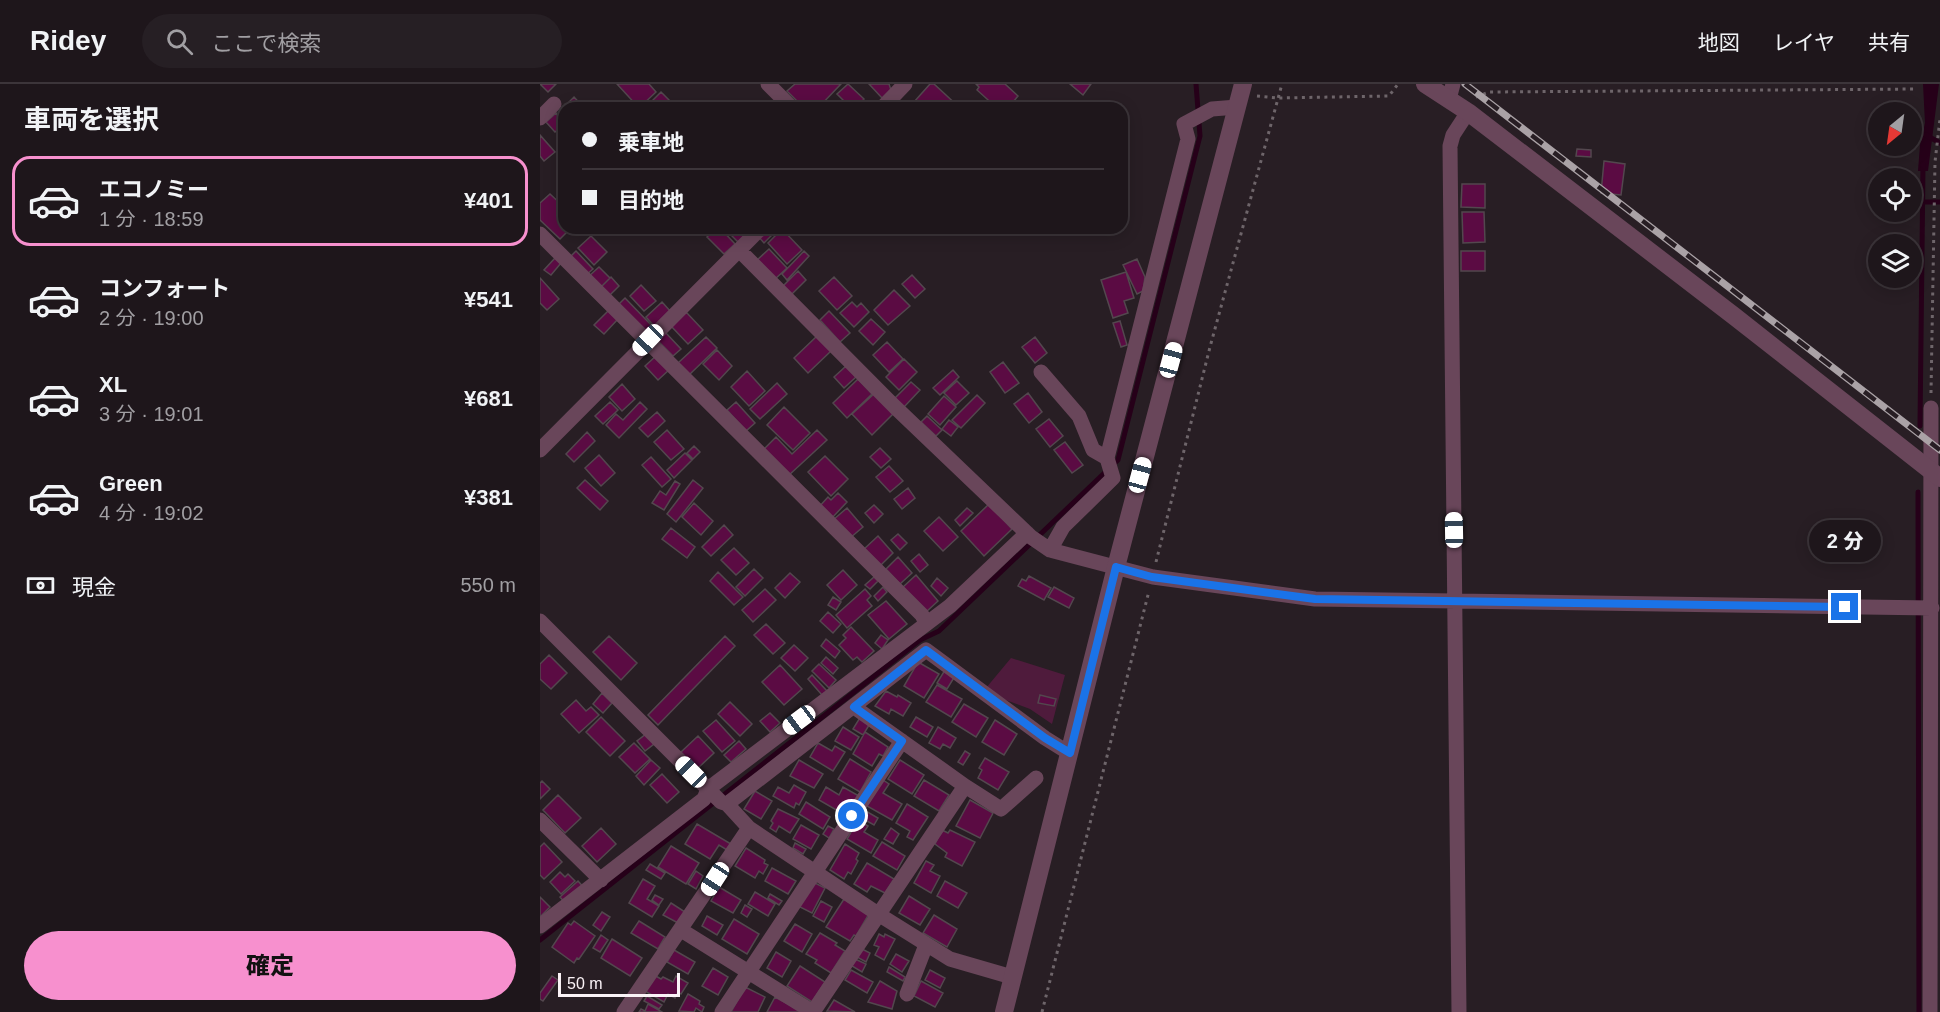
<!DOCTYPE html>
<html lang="ja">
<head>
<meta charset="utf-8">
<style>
  body { margin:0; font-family:Arial,"Noto Sans JP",sans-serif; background:#261f24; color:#f1f3f6; height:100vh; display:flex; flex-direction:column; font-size:22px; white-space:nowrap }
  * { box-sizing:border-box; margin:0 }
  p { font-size:20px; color:#a19fa3 }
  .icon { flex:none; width:33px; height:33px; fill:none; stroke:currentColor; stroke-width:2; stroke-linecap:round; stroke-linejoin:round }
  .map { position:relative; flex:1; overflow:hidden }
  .details { display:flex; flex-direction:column; background:#1e161b; width:540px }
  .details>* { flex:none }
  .hud { position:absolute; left:18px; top:18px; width:570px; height:132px; border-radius:18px; box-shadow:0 3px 15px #0003,0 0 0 2px #3c353a; display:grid; align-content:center; height:132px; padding:0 24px; background:#1e161b }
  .needle { width:39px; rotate:209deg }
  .buttons { position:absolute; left:1328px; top:18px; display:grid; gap:12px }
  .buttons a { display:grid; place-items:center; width:54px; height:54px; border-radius:50%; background:#1e161b; box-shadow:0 3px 15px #0003,0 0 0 2px #3c353a; font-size:30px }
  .scale { position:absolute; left:18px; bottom:15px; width:122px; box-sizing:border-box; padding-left:6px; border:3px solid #faf2f6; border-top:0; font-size:16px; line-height:21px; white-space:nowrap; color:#faf2f6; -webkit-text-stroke:4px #281e24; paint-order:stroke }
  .end { position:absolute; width:27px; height:27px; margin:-14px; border:8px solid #1a73e8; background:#fff; box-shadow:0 0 0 3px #fff }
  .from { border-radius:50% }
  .bubble { position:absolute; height:42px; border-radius:21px; background:#1e161b; box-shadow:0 3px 15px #0003,0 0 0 2px #3c353a; font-size:20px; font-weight:800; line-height:42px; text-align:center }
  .car { position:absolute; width:18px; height:36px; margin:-18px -9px; border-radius:8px; box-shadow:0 0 4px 2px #0007; background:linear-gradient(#fff 24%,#345 0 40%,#fff 0 76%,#345 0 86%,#fff 0) }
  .hud b { display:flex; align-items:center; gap:21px; height:57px; font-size:22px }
  .hud b+b { border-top:2px solid #3c353a }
  .hud i { width:15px; height:15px; background:#f1f3f6 }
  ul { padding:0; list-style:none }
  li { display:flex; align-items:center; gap:18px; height:90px; margin:0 12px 9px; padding:0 12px; border:3px solid transparent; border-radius:18px }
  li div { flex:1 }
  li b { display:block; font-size:22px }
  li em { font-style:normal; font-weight:800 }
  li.active { border-color:#f790ce }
  li>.icon { width:54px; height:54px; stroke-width:1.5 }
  h2 { padding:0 24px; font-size:27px; line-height:72px }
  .pay { display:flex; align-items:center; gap:15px; height:66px; padding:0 24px; font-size:22px }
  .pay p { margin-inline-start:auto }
  .button { display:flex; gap:12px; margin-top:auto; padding:12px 24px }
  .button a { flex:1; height:69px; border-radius:36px; background:#f790ce; color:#111; font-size:24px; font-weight:800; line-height:69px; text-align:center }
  header { display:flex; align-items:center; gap:36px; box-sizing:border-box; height:84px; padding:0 30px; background:#1e161b; border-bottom:2px solid #3c353a }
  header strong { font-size:28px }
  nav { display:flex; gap:33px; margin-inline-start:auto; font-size:21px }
  .search { width:420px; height:54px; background:#261f24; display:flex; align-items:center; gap:15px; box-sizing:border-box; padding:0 21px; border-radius:33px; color:#a19fa3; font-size:22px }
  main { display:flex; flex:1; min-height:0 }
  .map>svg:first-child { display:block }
  .green { fill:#4f1b3c }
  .water { fill:#260019 }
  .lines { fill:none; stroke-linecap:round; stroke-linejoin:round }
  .stream { stroke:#260019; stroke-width:5 }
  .building { fill:#5b0b43; stroke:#53474e; stroke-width:1.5 }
  .path { stroke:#6e656a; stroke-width:3; stroke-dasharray:3 4.5; stroke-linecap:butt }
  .minor { stroke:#69465a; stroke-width:15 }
  .tertiary { stroke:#69465a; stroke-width:18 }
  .rail-casing { stroke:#aaa2a6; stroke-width:7 }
  .rail { stroke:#281e24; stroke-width:4.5; stroke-dasharray:14; stroke-linecap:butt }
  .route { stroke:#1a73e8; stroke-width:8 }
</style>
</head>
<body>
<header>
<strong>Ridey</strong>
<div class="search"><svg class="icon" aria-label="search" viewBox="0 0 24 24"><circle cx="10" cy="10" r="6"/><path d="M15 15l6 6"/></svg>ここで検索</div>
<nav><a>地図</a><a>レイヤ</a><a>共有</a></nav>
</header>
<main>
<section class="details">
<h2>車両を選択</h2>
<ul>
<li class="active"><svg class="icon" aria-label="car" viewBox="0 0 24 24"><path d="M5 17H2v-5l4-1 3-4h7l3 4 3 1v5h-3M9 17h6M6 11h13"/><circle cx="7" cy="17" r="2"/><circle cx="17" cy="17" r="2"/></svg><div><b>エコノミー</b><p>1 分 · 18:59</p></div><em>¥401</em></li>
<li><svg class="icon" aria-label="car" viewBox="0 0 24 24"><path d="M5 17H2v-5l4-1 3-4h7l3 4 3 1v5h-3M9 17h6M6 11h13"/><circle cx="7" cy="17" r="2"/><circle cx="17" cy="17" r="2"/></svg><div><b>コンフォート</b><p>2 分 · 19:00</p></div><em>¥541</em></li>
<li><svg class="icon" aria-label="car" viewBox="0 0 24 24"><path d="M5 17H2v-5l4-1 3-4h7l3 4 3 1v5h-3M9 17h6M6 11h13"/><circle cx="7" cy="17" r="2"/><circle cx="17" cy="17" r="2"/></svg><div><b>XL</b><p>3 分 · 19:01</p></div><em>¥681</em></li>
<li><svg class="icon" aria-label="car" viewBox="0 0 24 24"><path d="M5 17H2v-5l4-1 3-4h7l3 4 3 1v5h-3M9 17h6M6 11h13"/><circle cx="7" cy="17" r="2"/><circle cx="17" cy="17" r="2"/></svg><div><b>Green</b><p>4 分 · 19:02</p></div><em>¥381</em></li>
</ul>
<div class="pay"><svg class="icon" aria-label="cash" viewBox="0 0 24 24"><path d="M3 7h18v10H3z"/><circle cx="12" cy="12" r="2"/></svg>現金<p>550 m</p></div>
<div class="button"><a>確定</a></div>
</section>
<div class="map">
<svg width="1400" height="928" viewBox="0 0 1400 928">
  <rect width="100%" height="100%" fill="#281e24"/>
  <!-- green -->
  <path class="green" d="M471,574L525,591L512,640L490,625L463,615L446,604Z"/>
  <!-- water -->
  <path class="water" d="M1383,0H1399L1388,87H1378L1380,61L1385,39Z"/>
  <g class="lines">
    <!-- stream -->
    <path class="stream" d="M1386,51L1400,59
      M1383,118H1400
      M1380,342L1383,80
      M1378,408L1379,928
      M0,856L380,556L399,547L578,376L660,52L656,0"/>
  </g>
  <!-- building -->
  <path class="building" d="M0,0H16L8,8Z
    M77,0H109L116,8L99,24Z
    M255,0H301L278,24H264L247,7Z
    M308,0L324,15L315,24H311L297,10Z
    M329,0H349L351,6L342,14Z
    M390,0H394L420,24H380L374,18Z
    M436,0H465L478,12L468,24H457L437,6L439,3Z
    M530,0H551L543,11Z
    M121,8L129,16L121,24H105Z
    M34,13L44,24L24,23Z
    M16,29L24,41L15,48L6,38Z
    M0,51L15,68L4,77L0,72Z
    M1037,65L1051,66V73L1036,72Z
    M1064,77L1085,80L1081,111L1061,109Z
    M922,100H945V124L921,123Z
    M10,110L24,123V144H31L20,155L0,136V119Z
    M922,128H944L945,158L923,159Z
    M176,144H180L195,160L184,170L167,153Z
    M184,144H212L198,158Z
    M226,144H239L224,159L218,152Z
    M242,145L262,166L247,180L228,159Z
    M51,152L67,168L54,181L38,164Z
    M229,165L247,184L234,196L216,177Z
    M36,167L53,185L46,191L29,174Z
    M264,167L269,172L247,196L242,190Z
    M921,167H945V187H921Z
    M15,174L21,179L11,191L4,186Z
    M597,175L605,193L603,207L597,210L583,181Z
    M59,183L70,194L60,204L48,193Z
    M258,187L266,196L251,211L243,202Z
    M586,188L594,214L584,217L588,229L573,234L561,196Z
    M372,191L385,205L375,214L362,200Z
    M71,193L79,202L68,213L60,204Z
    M294,193L312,212L297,226L279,207Z
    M0,194L19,215L7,226L0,219Z
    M101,201L116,217L104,227L90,212Z
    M354,206L370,222L348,241L334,226Z
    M85,214L114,244L106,251L78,221Z
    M122,218L131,228L115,243L106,233Z
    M312,218L317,223L321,219L329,228L314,243L300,229Z
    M69,226L78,235L64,250L54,241Z
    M289,227L310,249L300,258L280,236Z
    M146,228L163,246L148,260L131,242Z
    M331,235L345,248L333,261L319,247Z
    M580,237L587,261L581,263L573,239Z
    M125,248L141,265L133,272L117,256Z
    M277,252L291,267L268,289L254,274Z
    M166,253L177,264L149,291L138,279Z
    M495,253L507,269L495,279L482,263Z
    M347,258L363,275L349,288L333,271Z
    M177,266L192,282L179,296L163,280Z
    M117,271L130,285L118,296L105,282Z
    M364,275L377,288L359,306L346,293Z
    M463,278L479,299L465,309L450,288Z
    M306,282L316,293L304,304L294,293Z
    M413,286L419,293L400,311L393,304Z
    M207,287L225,307L209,322L191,303Z
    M318,295L332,310L307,334L293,319Z
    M417,297L429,309L416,321L404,309Z
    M371,298L380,306L364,323L355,314Z
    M237,299L247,310L220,335L210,325Z
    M82,300L95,315L82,327L69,313Z
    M335,309L354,329L332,351L312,330Z
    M488,309L502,328L489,339L474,320Z
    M437,311L445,319L421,344L412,336Z
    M404,312L416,323L400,341L388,330Z
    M70,318L78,326L63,340L55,332Z
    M100,318L107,325L79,354L66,341L76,330L83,336Z
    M196,318L215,339L206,347L187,326Z
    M244,323L270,349L253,366L227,341Z
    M117,328L125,337L108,353L99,344Z
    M387,332L402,346L396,352L381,338Z
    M509,335L523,352L510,363L496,345Z
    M409,336L418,343L411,352L402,345Z
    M127,346L144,365L131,376L114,358Z
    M277,346L287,356L248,392L223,366L236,353L252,370Z
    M47,348L55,357L34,378L26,370Z
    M525,358L543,381L532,389L514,366Z
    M154,362L160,368L153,375L147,369Z
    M340,364L351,375L341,384L330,373Z
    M145,369L152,376L134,394L127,386Z
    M59,371L75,389L61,402L45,384Z
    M285,372L308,395L291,412L268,388Z
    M111,373L131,395L122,403L102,381Z
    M349,382L363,397L350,408L336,393Z
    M45,396L68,417L60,426L37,404Z
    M153,396L163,404L136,438L127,430Z
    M135,397L140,400L124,426L112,419L120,407L126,411Z
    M368,404L375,414L362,425L354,415Z
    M298,409L307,418L291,435L278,424L288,413L291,416Z
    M154,419L173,437L161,451L142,433Z
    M449,420L472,445L444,472L421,447Z
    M334,421L343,430L334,439L325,429Z
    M307,424L323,443L310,454L293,436Z
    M427,424L433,429L420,442L415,436Z
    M399,433L418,453L403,467L384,447Z
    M184,441L193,451L171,472L162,463Z
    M131,444L155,463L147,474L122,455Z
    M358,450L367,459L360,466L351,456Z
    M338,452L353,469L339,483L323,466Z
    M194,464L209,479L196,491L181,476Z
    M379,470L388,481L380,488L371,477Z
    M358,473L372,489L360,500L346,485Z
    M214,485L223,494L205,512L196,503Z
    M303,486L317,501L301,516L287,501Z
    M178,488L203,513L194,521L170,497Z
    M250,489L260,498L245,514L235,504Z
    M376,491L398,517L385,529L363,503Z
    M489,492L511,504L504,516L478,502L482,495L486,497Z
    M334,493L338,497L330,505L325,501Z
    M397,494L408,504L401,512L391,502Z
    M343,503L347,508L338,517L334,512Z
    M514,503L534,514L529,524L508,513Z
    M225,505L236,516L213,538L202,526Z
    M325,505L331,512L327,516L332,522L307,544L296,531Z
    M293,513L301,518L296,526L288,521Z
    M346,517L367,540L349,555L328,531Z
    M288,528L301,540L293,549L280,537Z
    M226,540L245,559L233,570L214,551Z
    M311,543L334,567L322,578L317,573L313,576L299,561L306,554L303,551Z
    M341,551L348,556L342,565L335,559Z
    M69,552L97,579L81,596L53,568Z
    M185,552L195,562L118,641L108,631Z
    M286,555L300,567L295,574L281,562Z
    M254,561L268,574L255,587L241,574Z
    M9,571L27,589L11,605L0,595V580Z
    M286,573L298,584L293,590L281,579Z
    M378,578L399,590L384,614L364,602Z
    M279,580L296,596L289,604L272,587Z
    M240,581L262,605L244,621L222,598Z
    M405,586L415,592L407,605L397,599Z
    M272,591L287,607L282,611L268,595Z
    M397,601L422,615L411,633L386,618Z
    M346,607L357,613L358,611L371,619L363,632L351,625L349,630L335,622Z
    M62,609L72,619L63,629L53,620Z
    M500,611L516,615L514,622L498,619Z
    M36,616L46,627L51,623L59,631L39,649L21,630Z
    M190,618L212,640L200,652L178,630Z
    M424,620L448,634L436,653L412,638Z
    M230,629L240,639L230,648L220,637Z
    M321,632L331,638L323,651L313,645Z
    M61,633L85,657L70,672L46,648Z
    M376,633L393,643L387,653L370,643Z
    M176,636L195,657L182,668L163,647Z
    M455,636L477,650L464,671L442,658Z
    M303,643L319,653L311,666L295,657Z
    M398,643L416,654L410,664L403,660L400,665L389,659Z
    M325,648L348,663L343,672L339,670L332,682L313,670Z
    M106,650L114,660L105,667L97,657Z
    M158,652L174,669L157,685L141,668Z
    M199,657L206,665L191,678L184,671Z
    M94,659L110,675L95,689L79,673Z
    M278,659L292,667L295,662L305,668L293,687L270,673Z
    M425,667L430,670L423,681L418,678Z
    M445,674L469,688L458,706L438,694L442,686L439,684Z
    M310,675L331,688L320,708L298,695Z
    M111,676L120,684L104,701L96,692Z
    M259,676L283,690L274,704L250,692Z
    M360,676L384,691L372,710L348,695Z
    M122,690L139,708L127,719L110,701Z
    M343,696L349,700L343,709L362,720L352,736L327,722Z
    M384,696L409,711L399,727L374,712Z
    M2,697L10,705L0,715V699Z
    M254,701L266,708L259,721L256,719L254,724L233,712L238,703L249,709Z
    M286,703L299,711L303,703L319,712L305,731L279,716Z
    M215,707L232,717L221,735L204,725Z
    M18,711L41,734L25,749L3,726Z
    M430,716L453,729L440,754L416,742Z
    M266,718L290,733L283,745L259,730Z
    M367,720L388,733L373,756L367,753L370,747L356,739Z
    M238,725L259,735L250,749L239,742L236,748L230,744L233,739L231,737Z
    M324,726L338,734L334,741L320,733Z
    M318,736L328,742L324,748L338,756L331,769L307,755Z
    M157,740L191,760L187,766L179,761L170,775L145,760Z
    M261,741L279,751L271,765L253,755Z
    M288,742L294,745L289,754L283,750Z
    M61,744L76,760L57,778L42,762Z
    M351,744L359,750L353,760L344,755Z
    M402,746L408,749L410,746L435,758L422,782L405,773L407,769L395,760Z
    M342,758L365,772L357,786L333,772Z
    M4,759L22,778L4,795L0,791V763Z
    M255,759L266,765L263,770L253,764Z
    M305,760L319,769L316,775L318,777L311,790L308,788L304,795L290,786Z
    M131,762L159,779L146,800L118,783Z
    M206,764L225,776L224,779L228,781L223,790L219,787L215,794L195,782Z
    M386,777L394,781L390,787L400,792L391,809L374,799Z
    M327,779L354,795L345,809L331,802L327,808L314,800Z
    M110,780L125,789L121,795L106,786Z
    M232,784L256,797L248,810L225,797Z
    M156,787L163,792L156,805L148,800Z
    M20,788L25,793L28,790L35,797L21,810L10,798Z
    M103,795L115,802L107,815L119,822L112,833L89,819Z
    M38,797L45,805L27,821L20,813Z
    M271,797L285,804L272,829L258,822Z
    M405,797L427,809L418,824L397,812Z
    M179,803L201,816L193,829L171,817Z
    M215,808L235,820L228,832L208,820Z
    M230,810L242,817L239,821L228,814Z
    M115,811L123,815L119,821L112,816Z
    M369,812L390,825L380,841L359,829Z
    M0,813L10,823L0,833Z
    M304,815L329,830L316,852L314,851L310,857L286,843Z
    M281,817L292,823L284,838L273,832Z
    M131,819L145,828L138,839L123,831Z
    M205,821L212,825L207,833L201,829Z
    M62,828L70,833L61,847L53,841Z
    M394,831L417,845L407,863L383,849Z
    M167,832L183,841L177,851L162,842Z
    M194,835L219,850L207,870L182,855Z
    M34,837L55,852L39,875L37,874L34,879L12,863L28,839L31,841Z
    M99,837L125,853L118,865L91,849Z
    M255,840L272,850L262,868L244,857Z
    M280,849L297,859L295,861L305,867L291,889L275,879L277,876L266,870Z
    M339,850L344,853L345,850L355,855L344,876L335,871L339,863L334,861Z
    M61,851L68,856L60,868L53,864Z
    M72,855L102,874L90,892L61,874Z
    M322,865L330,869L326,878L317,873Z
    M134,866L155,878L148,890L127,878Z
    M236,868L251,877L242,893L227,884Z
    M356,870L369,877L362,888L350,880Z
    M315,875L326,880L322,888L312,882Z
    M260,882L285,898L272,918L247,902Z
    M349,883L365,893L363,897L347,888Z
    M173,884L188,893L178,911L162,902Z
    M311,886L333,898L327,909L305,896Z
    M390,886L405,894L400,904L385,896Z
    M114,891L121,895L123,893L133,898L136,892L148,899L141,910L138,908L135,914L128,910L124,918L105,907Z
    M12,892L18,896L3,917L0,915V909Z
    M340,897L357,907L352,925L328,918Z
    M381,897L403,909L395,923L374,912Z
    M205,903L225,913L218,928H191Z
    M148,910L160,917L159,920L164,923L162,928L156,924L154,928L139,927Z
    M107,912L122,921L119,925L104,917Z
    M235,913L263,928H227Z
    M294,916L315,928L287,927Z
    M108,920L122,928H99L101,925L105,927Z"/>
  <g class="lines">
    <!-- path -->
    <path class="path" d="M717,12L737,14L849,12L858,0
      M936,13L949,8L1377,5
      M1391,309L1395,78L1400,35
      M616,478L670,263L742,0
      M502,928L609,507"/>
    <!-- minor -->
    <path class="minor" d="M228,0L252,24
      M909,15L913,0
      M342,24L365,0
      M0,34L14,20
      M0,150L382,531L386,539
      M199,166L355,323L491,453L510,466L613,493L775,515L1392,524
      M501,288L539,332L553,366L567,374
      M0,366L221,144
      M510,466L523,443L573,394L567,374L648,55L644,40L672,25L697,23
      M0,537L181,718L187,720L209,744L338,830L410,875L472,893
      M314,623L425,702
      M187,720L386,566L505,654L529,669
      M0,736L61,796
      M0,842L164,715L168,705L410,522L487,449
      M141,846L273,928L425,702L461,725L496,694
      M367,910L386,861
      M84,928L209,744
      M182,928L362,657
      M919,928L910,62L913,51L928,28
      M1390,928L1391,324"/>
    <!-- tertiary -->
    <path class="tertiary" d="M885,0L928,28L1194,232L1400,394
      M464,928L576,483L703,0"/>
    <!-- rail casing -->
    <g class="rail-casing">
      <path id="rail" d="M925,0L1400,366"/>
    </g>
    <!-- rail -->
    <use href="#rail" class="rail"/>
  </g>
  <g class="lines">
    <!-- route -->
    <path class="route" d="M312,732L362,657L314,623L386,566L505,654L530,669L576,483L612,493L775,515L1305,523"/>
  </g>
</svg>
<div class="buttons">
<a><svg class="needle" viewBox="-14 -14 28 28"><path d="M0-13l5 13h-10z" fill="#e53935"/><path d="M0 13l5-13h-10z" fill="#a19fa3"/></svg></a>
<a><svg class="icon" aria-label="locate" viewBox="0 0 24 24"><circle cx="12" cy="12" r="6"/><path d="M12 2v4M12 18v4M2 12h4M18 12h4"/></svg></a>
<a><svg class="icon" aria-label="layers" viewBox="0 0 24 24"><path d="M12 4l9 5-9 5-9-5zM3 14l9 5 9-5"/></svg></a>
</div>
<div class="scale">50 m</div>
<i class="end from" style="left:312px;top:732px"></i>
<i class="end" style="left:1305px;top:523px"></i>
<div class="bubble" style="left:1269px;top:436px;width:72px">2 分</div>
<i class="car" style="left:108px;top:256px;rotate:224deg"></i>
<i class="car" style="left:631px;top:276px;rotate:15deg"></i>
<i class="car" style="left:600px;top:391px;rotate:15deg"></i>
<i class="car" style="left:914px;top:446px;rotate:359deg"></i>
<i class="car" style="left:259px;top:636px;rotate:233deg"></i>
<i class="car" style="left:151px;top:688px;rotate:315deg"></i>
<i class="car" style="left:175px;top:795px;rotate:213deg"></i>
<div class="hud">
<b><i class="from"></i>乗車地</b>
<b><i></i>目的地</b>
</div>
</div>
</main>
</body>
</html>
